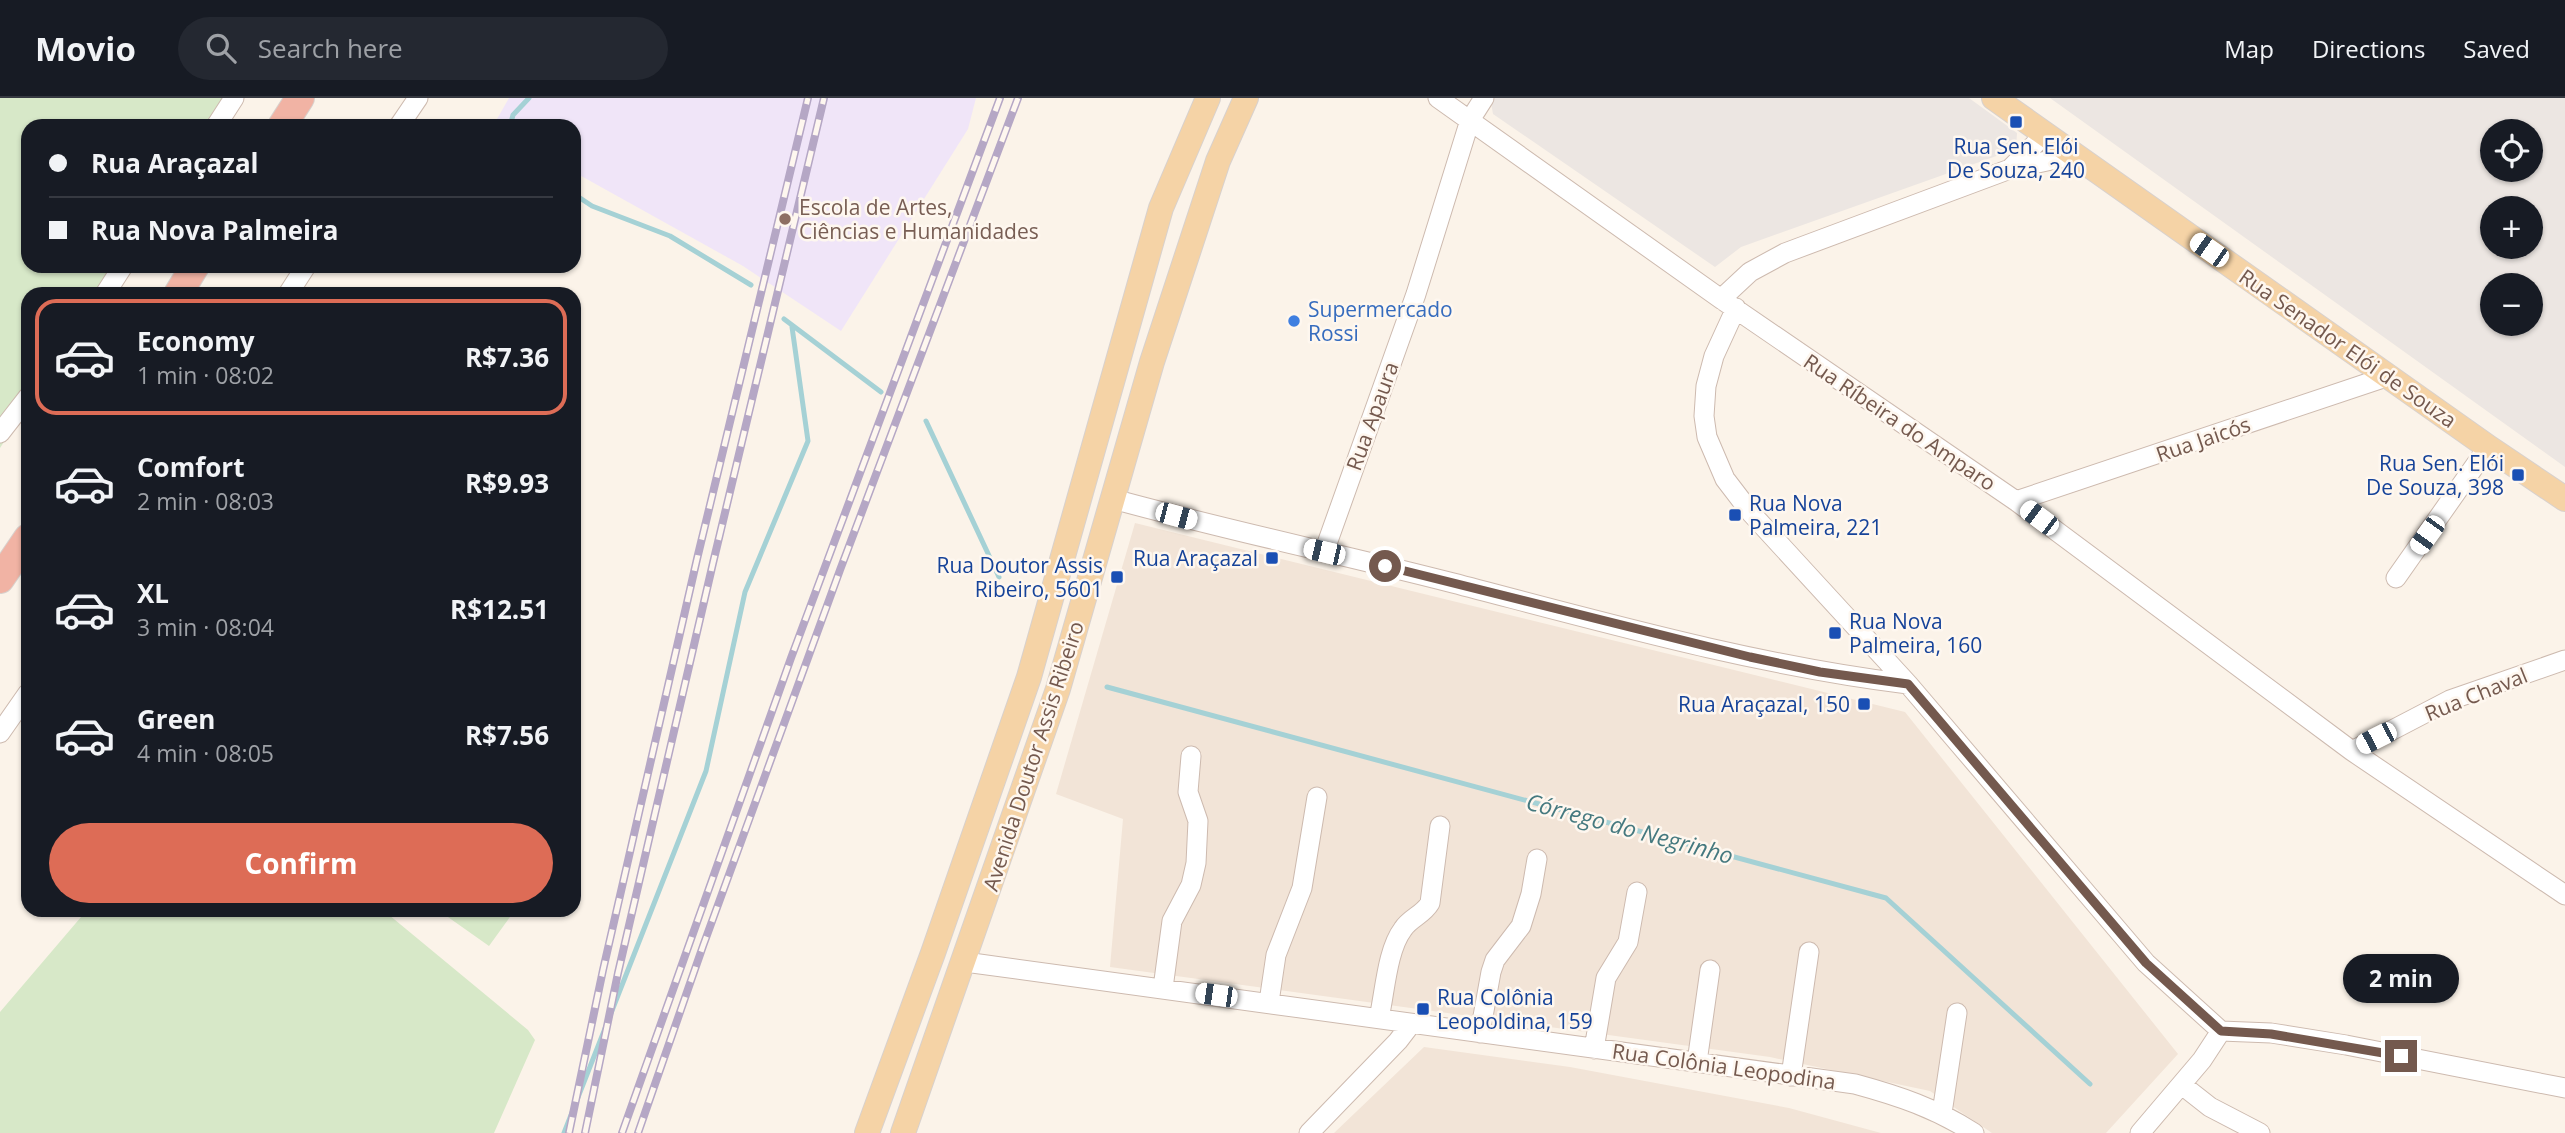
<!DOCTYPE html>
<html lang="en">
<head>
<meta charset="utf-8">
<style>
  body { margin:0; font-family:"Open Sans",sans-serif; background:#242831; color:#f1f3f6; height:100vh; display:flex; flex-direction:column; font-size:26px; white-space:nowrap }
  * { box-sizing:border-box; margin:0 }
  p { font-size:23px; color:#9ea1a6 }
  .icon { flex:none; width:38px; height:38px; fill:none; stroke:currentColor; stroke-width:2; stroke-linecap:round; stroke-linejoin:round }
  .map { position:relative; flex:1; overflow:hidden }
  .details { position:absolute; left:21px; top:189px; width:560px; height:630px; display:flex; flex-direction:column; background:#171b24; border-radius:21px; box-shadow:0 2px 5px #0004 }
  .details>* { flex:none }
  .banner { position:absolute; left:21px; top:21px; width:560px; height:154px; border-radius:21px; box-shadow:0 2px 5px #0004; display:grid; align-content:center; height:154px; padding:0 28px; background:#171b24 }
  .buttons { position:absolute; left:2480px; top:21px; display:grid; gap:14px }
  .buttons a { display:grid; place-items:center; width:63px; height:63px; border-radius:50%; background:#171b24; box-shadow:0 2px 5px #0004; font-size:35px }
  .end { position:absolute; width:32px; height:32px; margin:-16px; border:9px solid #74594e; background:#fff; box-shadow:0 0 0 4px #fff }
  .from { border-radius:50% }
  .bubble { position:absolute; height:49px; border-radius:24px; background:#171b24; box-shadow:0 2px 5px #0004; font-size:23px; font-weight:700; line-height:49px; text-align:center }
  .car { position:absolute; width:21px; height:42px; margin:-21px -10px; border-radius:9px; box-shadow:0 0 5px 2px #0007; background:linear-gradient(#fff 24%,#345 0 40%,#fff 0 76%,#345 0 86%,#fff 0) }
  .banner b { display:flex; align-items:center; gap:24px; height:66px; font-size:26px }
  .banner b+b { border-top:2px solid #363941 }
  .banner i { width:18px; height:18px; background:#f1f3f6 }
  ul { padding:12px 0 0; list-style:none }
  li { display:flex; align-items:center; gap:21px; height:116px; margin:0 14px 10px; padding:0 14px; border:4px solid transparent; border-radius:21px }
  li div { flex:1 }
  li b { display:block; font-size:26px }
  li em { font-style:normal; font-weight:700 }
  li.on { border-color:#dd6c56 }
  li>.icon { width:63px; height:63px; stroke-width:1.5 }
  .cta { display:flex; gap:14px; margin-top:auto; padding:14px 28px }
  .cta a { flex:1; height:80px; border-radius:42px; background:#dd6c56; color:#fff; font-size:28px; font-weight:700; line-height:80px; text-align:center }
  header { display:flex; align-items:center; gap:42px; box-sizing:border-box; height:98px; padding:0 35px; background:#171b24; border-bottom:2px solid #363941 }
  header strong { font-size:33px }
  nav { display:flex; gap:38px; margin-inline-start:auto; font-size:24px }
  .search { width:490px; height:63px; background:#242831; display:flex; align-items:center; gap:18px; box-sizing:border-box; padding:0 24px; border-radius:38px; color:#9ea1a6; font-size:26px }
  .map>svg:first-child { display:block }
  .residential { fill:#f2e4d7 }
  .industrial { fill:#ece6e2; fill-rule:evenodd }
  .education { fill:#f0e5f8 }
  .green { fill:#d7e8c8 }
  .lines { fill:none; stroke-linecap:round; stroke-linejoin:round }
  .stream { stroke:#a5d1d5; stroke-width:5 }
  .minor-casing { stroke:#cdbaaf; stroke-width:21 }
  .major-casing { stroke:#d8d1cd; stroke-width:26 }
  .highway-casing { stroke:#d8d1cd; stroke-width:30 }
  .minor { stroke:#fff; stroke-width:19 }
  .major { stroke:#f5d3a6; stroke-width:24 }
  .highway { stroke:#f1b3a4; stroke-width:28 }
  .rail-casing { stroke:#b5a7c5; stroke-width:8 }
  .rail { stroke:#fef7ef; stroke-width:5; stroke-dasharray:16; stroke-linecap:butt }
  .route { stroke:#74594e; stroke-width:9 }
  .transit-dot { fill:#1a4fb4; stroke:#fef7ef; stroke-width:2.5 }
  .education-dot { fill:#8d6e63; stroke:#fef7ef; stroke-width:2.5 }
  .shop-dot { fill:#3f7fe0; stroke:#fef7ef; stroke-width:2.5 }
  .labels { text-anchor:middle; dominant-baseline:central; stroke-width:5; stroke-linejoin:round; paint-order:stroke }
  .transit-label { font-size:21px; fill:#164399; stroke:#fef7ef; text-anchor:end }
  .education-label { font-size:21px; fill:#785e54; stroke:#fef7ef; text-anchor:start }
  .shop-label { font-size:21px; fill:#366cbe; stroke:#fef7ef; text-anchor:start }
  .street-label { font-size:21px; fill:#74594e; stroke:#fef7ef }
  .water-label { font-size:23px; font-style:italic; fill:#45797f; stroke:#fef7ef }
</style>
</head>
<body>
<header>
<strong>Movio</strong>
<div class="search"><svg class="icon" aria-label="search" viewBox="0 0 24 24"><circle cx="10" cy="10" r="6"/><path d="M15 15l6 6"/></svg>Search here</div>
<nav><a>Map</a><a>Directions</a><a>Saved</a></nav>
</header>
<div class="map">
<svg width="2565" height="1035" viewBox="0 0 2565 1035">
  <rect width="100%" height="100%" fill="#fbf3e9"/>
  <!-- residential -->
  <path class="residential" d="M1135,425L1905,614L2178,956L2106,1035H1992L1930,993L1770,959L1110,869L1123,721L1056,696Z
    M1424,949L1570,969L1789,1010L1881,1035H1334Z"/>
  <!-- industrial -->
  <path class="industrial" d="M1495,0H1969L2017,35L2016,51L1741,149L1715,169L1493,16L1491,5Z
    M2050,0H2565V369ZM2492,33H2530V72H2492ZM2492,110H2530V149H2492ZM2492,187H2530V226H2492Z"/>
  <!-- education -->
  <path class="education" d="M509,0H976L968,31L841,233L743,168L574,74V28H493Z"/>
  <!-- green -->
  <path class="green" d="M0,0H225L207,28H28V168H117L99,196H28V307L0,350Z
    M87,812H383L528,932L535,942L494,1035H0V914Z
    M438,812H515L489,848Z"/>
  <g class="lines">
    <!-- stream -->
    <path class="stream" d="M510,28L513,17L529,0
      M574,96L592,108L670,138L751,187
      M784,221L881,294
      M926,323L999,479
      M1107,589L1886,800L2090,986
      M564,1035L706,673L745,494L808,343L792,229"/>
    <!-- minor casing -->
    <g class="minor-casing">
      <path id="minor" d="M1438,0L1721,201L2016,403L2352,653L2565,797
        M216,28L234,0
        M399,28L418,0
        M2011,70L2045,36
        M105,196L123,168
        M288,196L306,168
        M1721,201L1750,174L1785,155L2010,71L2074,57
        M1736,210L1714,258L1706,288L1704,318L1707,339L1725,381L1751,415L1908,586L2146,865L2221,933L2271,935L2346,947L2565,990
        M0,335L28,299
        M1113,401C1226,432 1340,456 1453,485C1603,524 1754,567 1908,586
        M2016,403L2389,278
        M1324,454L1416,196L1470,22L1484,0
        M2396,480L2488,349
        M0,635L28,595
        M2352,653L2450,602L2565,562
        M965,864L1855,986C1899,998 1935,1010 1974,1035
        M1163,890L1172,823L1191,787L1196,765L1198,723L1188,694L1191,658
        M1269,904L1276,857L1302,790L1317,699
        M1379,920C1385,894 1387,852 1403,831C1410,820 1423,817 1430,805L1440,728
        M1480,935L1491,874L1495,862L1521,828L1531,796L1537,761
        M1594,951L1606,880L1628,844L1637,794
        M1697,964L1710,872
        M1791,978L1809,854
        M2182,987L2210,1009L2260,1035
        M1942,1015L1957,915
        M1309,1035L1398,943L1411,926
        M2140,1035L2202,962L2221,933"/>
    </g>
    <!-- major casing -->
    <g class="major-casing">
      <path id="major" d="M1994,0L2488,349L2565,401
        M867,1035L933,855L1029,579L1161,110L1208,0
        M903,1035L1058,591L1152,264L1218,63L1246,0"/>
    </g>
    <!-- highway casing -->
    <g class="highway-casing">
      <path id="highway" d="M282,28L300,0
        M178,196L195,168
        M0,481L28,440"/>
    </g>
    <!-- minor -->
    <use href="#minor" class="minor"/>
    <!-- major -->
    <use href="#major" class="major"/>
    <!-- highway -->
    <use href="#highway" class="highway"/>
    <!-- rail casing -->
    <g class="rail-casing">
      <path id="rail" d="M569,1035L603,872L697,461L808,0
        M585,1035L618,875L713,465L824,0
        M622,1035L791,560L1000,0
        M638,1035L703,848L840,472L1018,0"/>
    </g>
    <!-- rail -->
    <use href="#rail" class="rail"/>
  </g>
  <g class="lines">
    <!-- route -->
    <path class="route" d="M1385,468L1750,559L1820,574L1908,586L2146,865L2221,933L2271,936L2401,958"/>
  </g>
  <!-- markers -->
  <g class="transit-dot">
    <rect x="2009" y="17" width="14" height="14" rx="3.5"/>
    <rect x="2511" y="370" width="14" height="14" rx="3.5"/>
    <rect x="1728" y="410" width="14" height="14" rx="3.5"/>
    <rect x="1265" y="453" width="14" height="14" rx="3.5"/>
    <rect x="1110" y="472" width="14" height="14" rx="3.5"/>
    <rect x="1828" y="528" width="14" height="14" rx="3.5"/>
    <rect x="1857" y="599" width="14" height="14" rx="3.5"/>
    <rect x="1416" y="904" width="14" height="14" rx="3.5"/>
  </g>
  <circle class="education-dot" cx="785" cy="121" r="7"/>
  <circle class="shop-dot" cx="1294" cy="223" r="7"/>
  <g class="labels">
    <!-- transit labels -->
    <g class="transit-label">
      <text x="2016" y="48" text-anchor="middle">Rua Sen. Elói<tspan x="2016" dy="24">De Souza, 240</tspan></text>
      <text x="2504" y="365">Rua Sen. Elói<tspan x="2504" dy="24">De Souza, 398</tspan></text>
      <text x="1749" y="405" text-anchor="start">Rua Nova<tspan x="1749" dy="24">Palmeira, 221</tspan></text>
      <text x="1258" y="460">Rua Araçazal</text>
      <text x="1103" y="467">Rua Doutor Assis<tspan x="1103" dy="24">Ribeiro, 5601</tspan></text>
      <text x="1849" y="523" text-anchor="start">Rua Nova<tspan x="1849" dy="24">Palmeira, 160</tspan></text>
      <text x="1850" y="606">Rua Araçazal, 150</text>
      <text x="1437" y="899" text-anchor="start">Rua Colônia<tspan x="1437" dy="24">Leopoldina, 159</tspan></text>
    </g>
    <!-- education labels -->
    <g class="education-label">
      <text x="799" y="109">Escola de Artes,<tspan x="799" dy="24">Ciências e Humanidades</tspan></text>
    </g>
    <!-- shop labels -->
    <g class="shop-label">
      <text x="1308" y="211">Supermercado<tspan x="1308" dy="24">Rossi</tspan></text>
    </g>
    <!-- street labels -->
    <g class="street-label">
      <text transform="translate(2348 250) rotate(35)">Rua Senador Elói de Souza</text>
      <text transform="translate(1372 318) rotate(-70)">Rua Apaura</text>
      <text transform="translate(1900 324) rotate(34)">Rua Ríbeira do Amparo</text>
      <text transform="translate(2203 341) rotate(-19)">Rua Jaicós</text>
      <text transform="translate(2476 596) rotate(-22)">Rua Chaval</text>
      <text transform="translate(1033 658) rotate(-72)">Avenida Doutor Assis Ribeiro</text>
      <text transform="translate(1724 968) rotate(8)">Rua Colônia Leopodina</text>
    </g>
    <!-- water labels -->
    <g class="water-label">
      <text transform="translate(1630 730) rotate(15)">Córrego do Negrinho</text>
    </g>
  </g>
</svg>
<div class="buttons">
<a><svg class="icon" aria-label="locate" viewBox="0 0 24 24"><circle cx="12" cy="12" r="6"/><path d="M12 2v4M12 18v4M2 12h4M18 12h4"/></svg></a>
<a>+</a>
<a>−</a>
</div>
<i class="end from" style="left:1385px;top:468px"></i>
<i class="end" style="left:2401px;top:958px"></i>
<div class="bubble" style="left:2343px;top:856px;width:116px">2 min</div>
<i class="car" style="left:2209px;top:152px;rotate:305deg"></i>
<i class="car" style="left:1176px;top:418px;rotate:105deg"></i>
<i class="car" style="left:2039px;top:420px;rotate:307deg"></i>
<i class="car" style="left:2427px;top:437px;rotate:216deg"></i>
<i class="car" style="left:1324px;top:454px;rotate:283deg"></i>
<i class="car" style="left:2376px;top:640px;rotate:243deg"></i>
<i class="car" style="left:1216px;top:897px;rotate:278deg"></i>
<div class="banner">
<b><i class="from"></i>Rua Araçazal</b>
<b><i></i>Rua Nova Palmeira</b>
</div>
<section class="details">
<ul>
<li class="on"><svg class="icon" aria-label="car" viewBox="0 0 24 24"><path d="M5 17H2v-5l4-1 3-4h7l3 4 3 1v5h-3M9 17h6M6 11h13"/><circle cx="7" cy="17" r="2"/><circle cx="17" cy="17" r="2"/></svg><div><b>Economy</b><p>1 min · 08:02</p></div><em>R$7.36</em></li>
<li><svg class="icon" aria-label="car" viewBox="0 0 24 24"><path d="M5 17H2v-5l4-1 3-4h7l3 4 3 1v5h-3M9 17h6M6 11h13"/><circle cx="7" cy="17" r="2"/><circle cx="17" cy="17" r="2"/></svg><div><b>Comfort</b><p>2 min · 08:03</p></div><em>R$9.93</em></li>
<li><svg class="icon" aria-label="car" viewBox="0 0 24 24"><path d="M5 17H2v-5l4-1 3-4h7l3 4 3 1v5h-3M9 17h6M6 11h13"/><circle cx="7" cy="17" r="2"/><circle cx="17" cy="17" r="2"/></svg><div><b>XL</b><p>3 min · 08:04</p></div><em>R$12.51</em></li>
<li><svg class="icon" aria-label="car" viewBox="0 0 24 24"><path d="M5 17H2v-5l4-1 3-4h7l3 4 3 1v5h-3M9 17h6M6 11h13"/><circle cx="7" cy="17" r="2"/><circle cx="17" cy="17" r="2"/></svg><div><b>Green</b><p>4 min · 08:05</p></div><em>R$7.56</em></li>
</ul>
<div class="cta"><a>Confirm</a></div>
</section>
</div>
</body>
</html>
